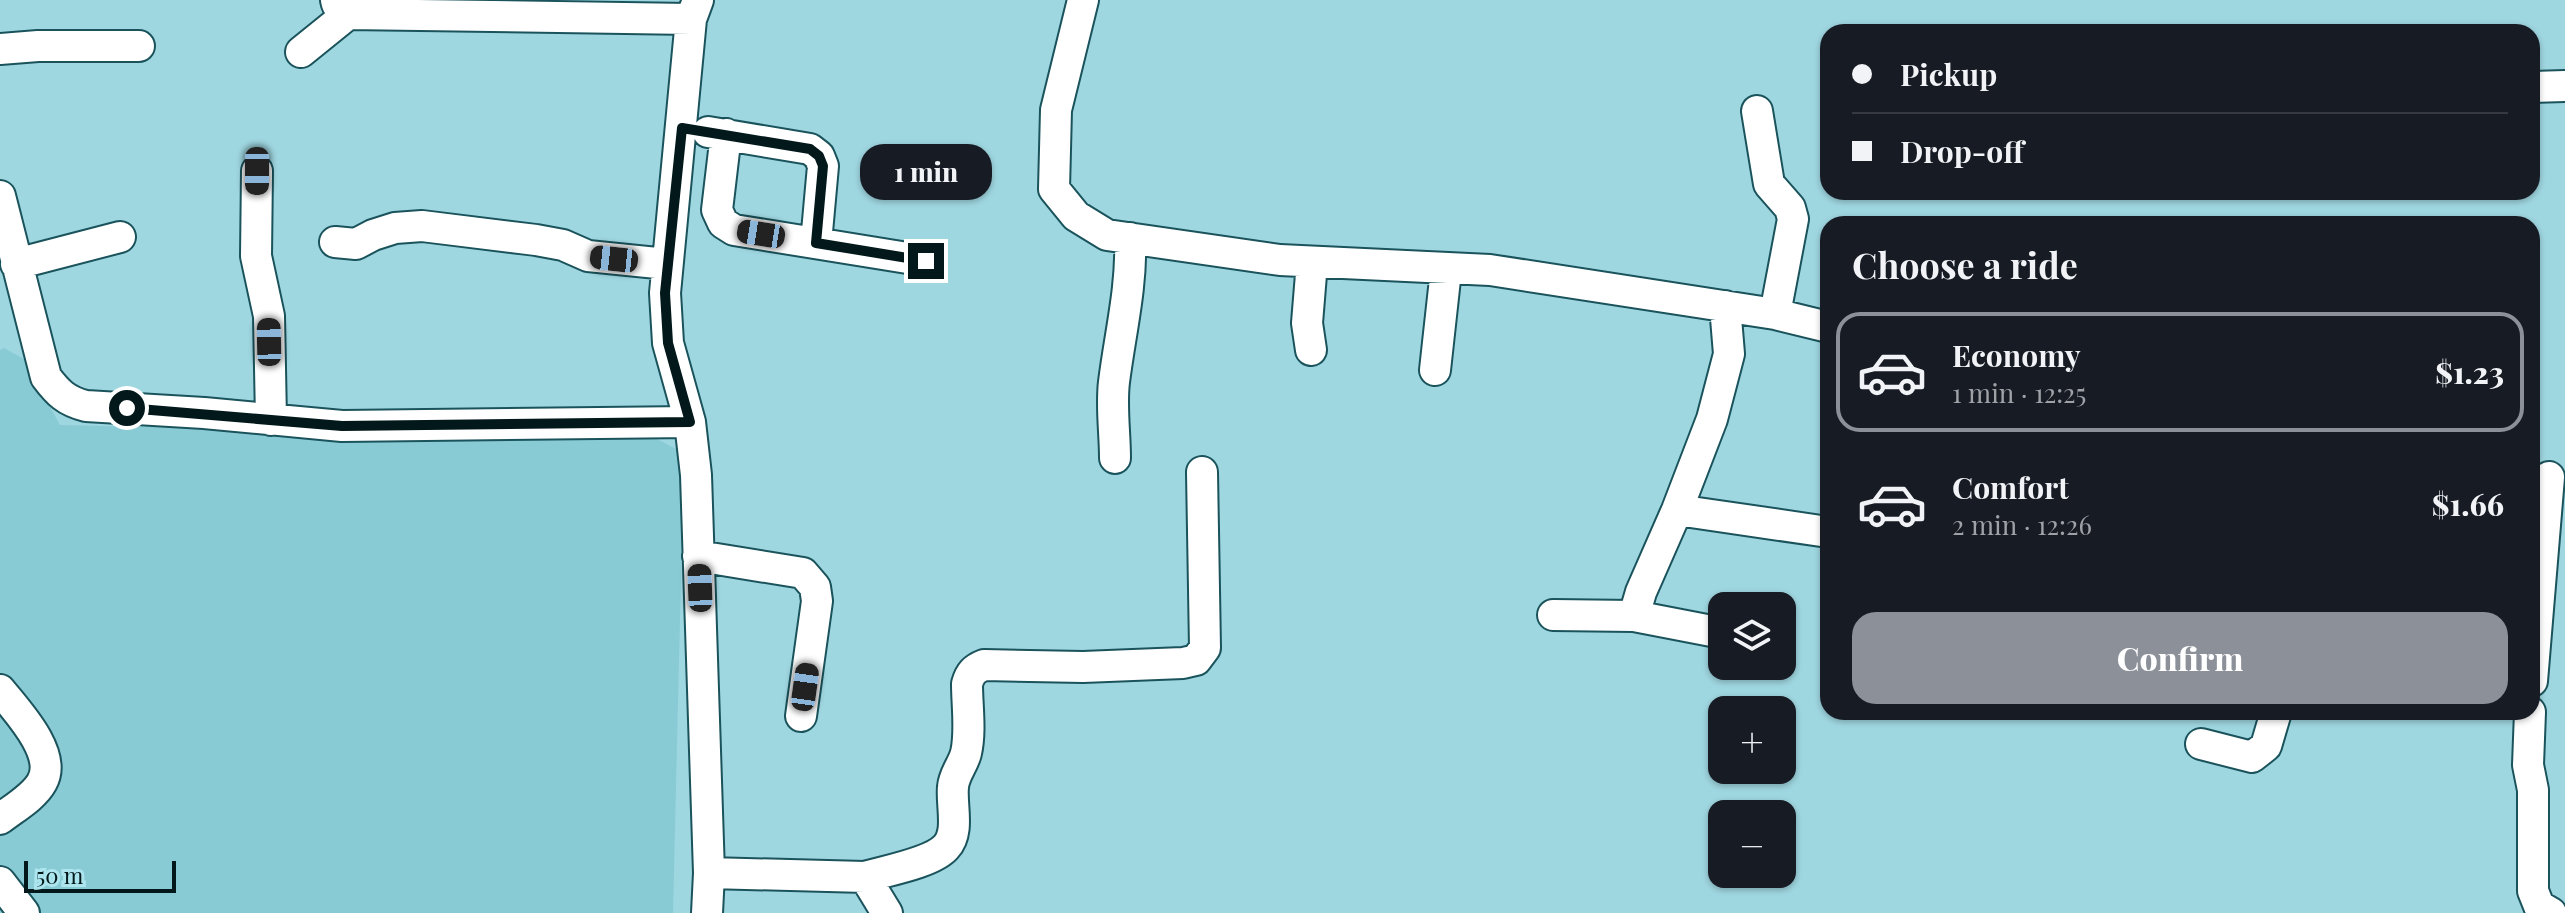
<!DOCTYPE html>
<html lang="en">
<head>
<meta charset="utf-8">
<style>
  body { margin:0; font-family:"Playfair Display",serif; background:#242831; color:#f1f3f6; height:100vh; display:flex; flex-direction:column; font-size:30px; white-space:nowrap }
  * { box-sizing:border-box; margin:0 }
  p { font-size:26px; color:#9ea1a6 }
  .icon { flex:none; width:44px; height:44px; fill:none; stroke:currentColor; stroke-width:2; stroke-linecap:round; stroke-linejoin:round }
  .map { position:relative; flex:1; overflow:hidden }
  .drawer { position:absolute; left:1820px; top:216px; width:720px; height:504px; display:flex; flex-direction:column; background:#171b24; border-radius:24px; box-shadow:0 2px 6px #0004 }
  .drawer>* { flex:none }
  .hud { position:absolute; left:1820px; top:24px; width:720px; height:176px; border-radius:24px; box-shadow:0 2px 6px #0004; display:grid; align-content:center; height:176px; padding:0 32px; background:#171b24 }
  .tools { position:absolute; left:1708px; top:592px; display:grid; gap:16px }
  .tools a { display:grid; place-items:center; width:88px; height:88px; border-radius:16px; background:#171b24; box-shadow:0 2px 6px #0004; font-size:40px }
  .scale { position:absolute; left:24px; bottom:20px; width:152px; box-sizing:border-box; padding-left:8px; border:4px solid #02181b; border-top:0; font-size:22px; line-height:28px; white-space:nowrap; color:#02181b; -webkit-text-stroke:6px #ace5ee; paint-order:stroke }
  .end { position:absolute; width:36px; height:36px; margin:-18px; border:10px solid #02181b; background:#fff; box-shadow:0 0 0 4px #fff }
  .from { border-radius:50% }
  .bubble { position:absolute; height:56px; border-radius:24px; background:#171b24; box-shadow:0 2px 6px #0004; font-size:26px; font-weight:800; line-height:56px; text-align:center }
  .car { position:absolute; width:24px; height:48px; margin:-24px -12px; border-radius:10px; box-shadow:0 0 6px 2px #0007; background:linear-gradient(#222 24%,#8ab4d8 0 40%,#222 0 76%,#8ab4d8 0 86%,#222 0) }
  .hud b { display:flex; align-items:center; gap:28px; height:76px; font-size:30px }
  .hud b+b { border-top:2px solid #363941 }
  .hud i { width:20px; height:20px; background:#f1f3f6 }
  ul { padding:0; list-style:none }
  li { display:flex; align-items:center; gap:24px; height:120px; margin:0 16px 12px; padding:0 16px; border:4px solid transparent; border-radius:24px }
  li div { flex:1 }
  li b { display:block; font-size:30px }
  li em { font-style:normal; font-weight:800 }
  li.selected { border-color:#8c9099 }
  li>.icon { width:72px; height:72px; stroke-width:1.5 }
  h2 { padding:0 32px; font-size:36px; line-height:96px }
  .button { display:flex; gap:16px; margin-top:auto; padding:16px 32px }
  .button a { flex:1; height:92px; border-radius:24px; background:#8c9099; color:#fff; font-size:32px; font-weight:800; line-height:92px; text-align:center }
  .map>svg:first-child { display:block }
  .built { fill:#89cbd5 }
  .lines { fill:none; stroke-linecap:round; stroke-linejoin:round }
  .minor-casing { stroke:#1a535b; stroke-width:34 }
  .minor { stroke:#fff; stroke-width:30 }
  .route { stroke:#02181b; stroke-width:10 }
</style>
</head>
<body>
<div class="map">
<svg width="2565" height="913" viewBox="0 0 2565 913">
  <rect width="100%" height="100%" fill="#9fd7e1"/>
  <!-- built -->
  <path class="built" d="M4,348L24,359L60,425L653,437L684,453L673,913H0V350Z"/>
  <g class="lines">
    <!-- minor casing -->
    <g class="minor-casing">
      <path id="minor" d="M336,0L337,4L348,14L691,19
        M698,0L691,19L665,293L668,343L690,422L696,475L709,873L707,913
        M1083,0L1056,110L1054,189L1076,216L1107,235L1280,260L1490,270L1775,314L1828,327
        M0,49L38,46H139
        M301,52L348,14
        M2532,87L2565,86
        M1757,111L1769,184L1790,208L1793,219L1775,314
        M708,132L810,149L819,156L823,166L816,243
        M726,134L717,210L723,223L734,230L926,261
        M257,171L256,256L269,316L271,420
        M0,196L46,377C58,393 66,401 86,406L204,413L342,426L690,422
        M335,242L356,244L373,235L395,228L422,226L536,240L563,245L588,256L667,264
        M16,264L120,237
        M1311,350L1307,323L1312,262
        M1435,370L1446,270
        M1115,458C1115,433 1111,406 1114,382C1120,334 1132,287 1130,238
        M1677,510L1828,532
        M698,556L803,573L815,587L817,601L801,716
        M1553,615L1634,616L1641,592L1677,510L1712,419L1729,354L1725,306
        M1634,616L1722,633
        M2532,681L2549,477
        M0,690C17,711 58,754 42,782C34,797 14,808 0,819
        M2530,712L2528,765L2533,790V891L2539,906L2551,913
        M2201,744L2252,757L2266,746L2276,712
        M709,873L865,877L887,913
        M865,877C885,871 932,863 946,847C960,832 951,805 953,787C954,774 963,765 966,753C971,731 967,706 967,684C970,673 974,669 984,665L1083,667L1183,663L1196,660L1205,648L1202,472
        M0,882L24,913"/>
    </g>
    <!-- minor -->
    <use href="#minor" class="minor"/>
  </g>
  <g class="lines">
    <!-- route -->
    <path class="route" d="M127,408L342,426L690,422L668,343L665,293L682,128L810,149L819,156L823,166L816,243L926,261"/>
  </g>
</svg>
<div class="tools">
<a><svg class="icon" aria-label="layers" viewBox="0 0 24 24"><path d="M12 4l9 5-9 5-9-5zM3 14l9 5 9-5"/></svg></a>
<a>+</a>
<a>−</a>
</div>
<div class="scale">50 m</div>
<i class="end from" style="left:127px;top:408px"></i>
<i class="end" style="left:926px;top:261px"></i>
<div class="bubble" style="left:860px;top:144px;width:132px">1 min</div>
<i class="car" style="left:257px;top:171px;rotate:180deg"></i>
<i class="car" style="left:761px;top:234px;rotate:279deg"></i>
<i class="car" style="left:614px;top:259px;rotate:276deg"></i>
<i class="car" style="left:269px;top:342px;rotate:359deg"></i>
<i class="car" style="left:700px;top:588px;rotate:358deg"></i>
<i class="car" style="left:805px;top:687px;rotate:8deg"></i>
<div class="hud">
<b><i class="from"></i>Pickup</b>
<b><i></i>Drop-off</b>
</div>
<section class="drawer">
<h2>Choose a ride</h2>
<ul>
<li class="selected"><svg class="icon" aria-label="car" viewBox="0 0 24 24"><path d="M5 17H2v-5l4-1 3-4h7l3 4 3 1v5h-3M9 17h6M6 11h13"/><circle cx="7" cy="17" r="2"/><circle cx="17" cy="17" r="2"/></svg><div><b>Economy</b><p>1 min · 12:25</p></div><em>$1.23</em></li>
<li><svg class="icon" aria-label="car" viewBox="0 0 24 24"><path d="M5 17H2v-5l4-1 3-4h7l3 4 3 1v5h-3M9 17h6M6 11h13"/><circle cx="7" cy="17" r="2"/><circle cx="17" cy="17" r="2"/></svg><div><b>Comfort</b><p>2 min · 12:26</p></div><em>$1.66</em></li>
</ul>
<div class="button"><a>Confirm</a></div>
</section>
</div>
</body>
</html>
